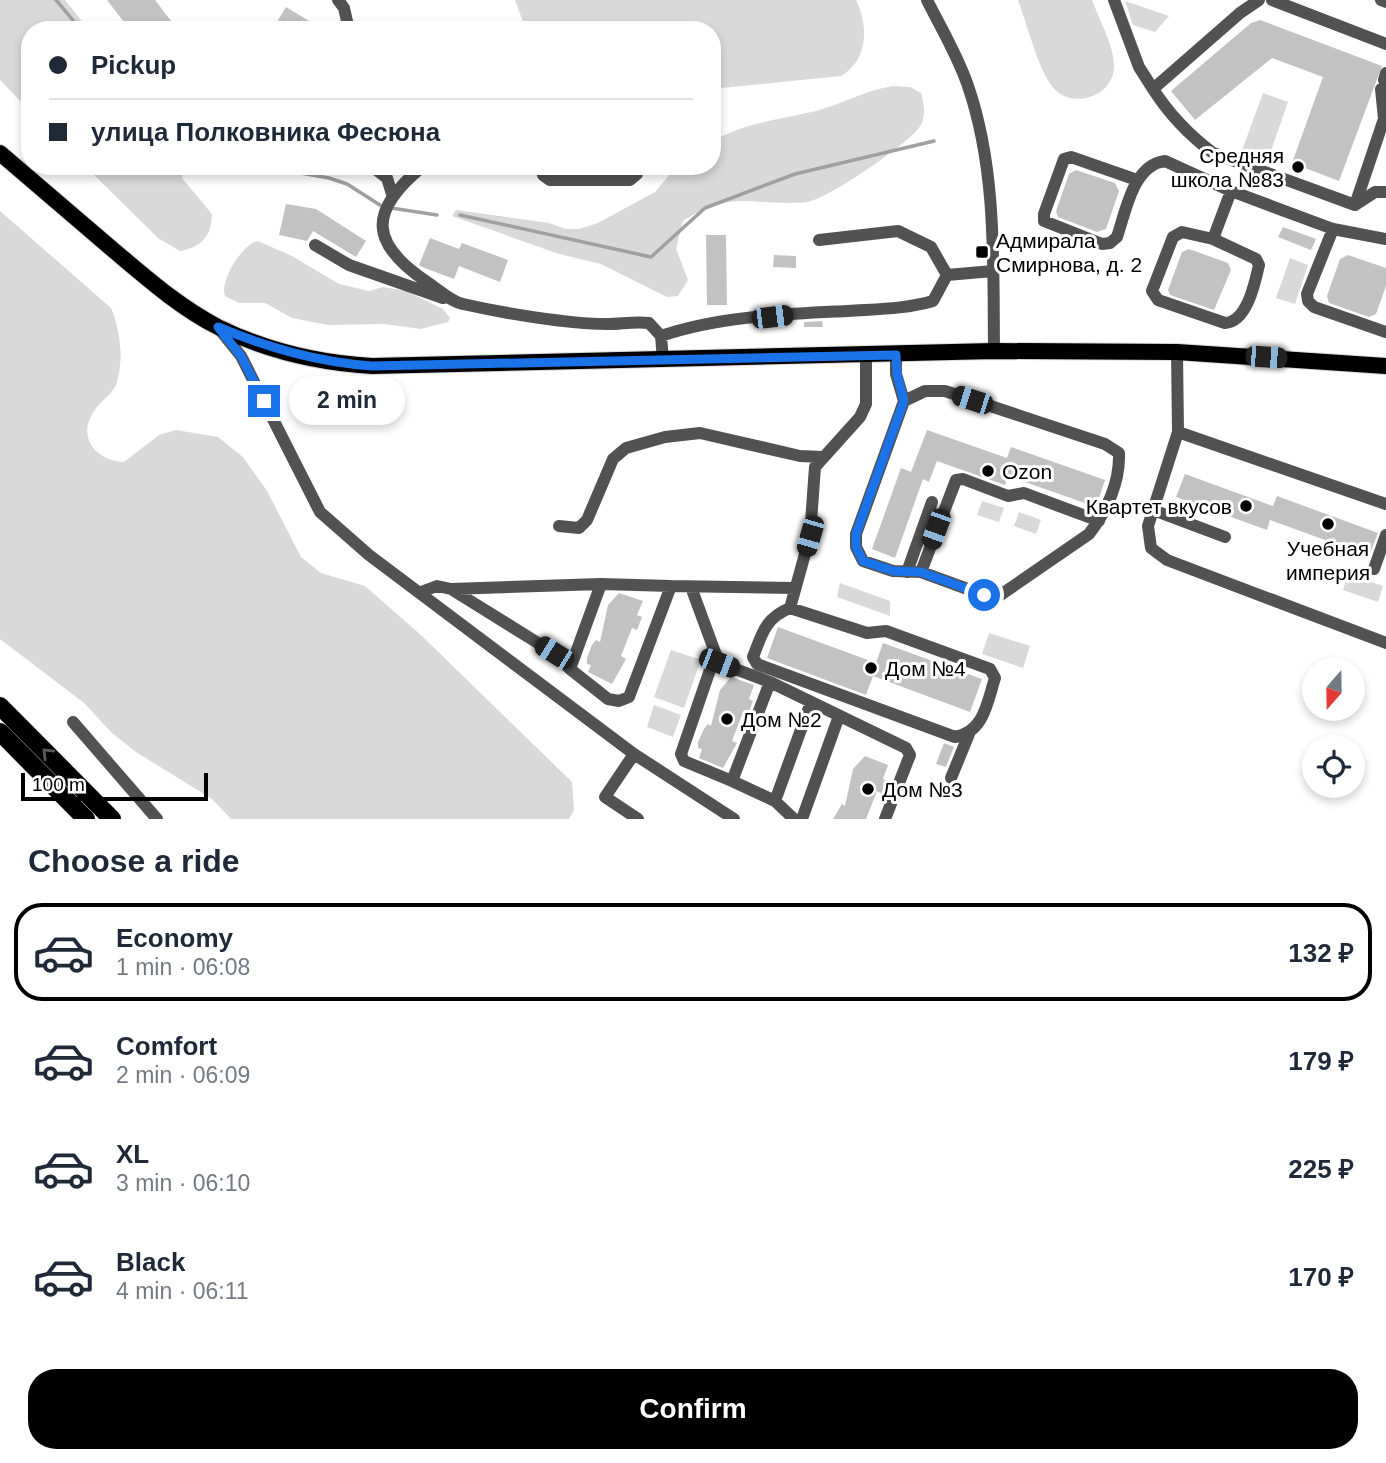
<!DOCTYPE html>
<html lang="en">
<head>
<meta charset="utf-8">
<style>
  body { margin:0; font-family:Helvetica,sans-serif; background:#f6f6f7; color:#1f2937; height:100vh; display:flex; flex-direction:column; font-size:26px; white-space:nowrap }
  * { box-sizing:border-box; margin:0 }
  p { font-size:23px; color:#747a83 }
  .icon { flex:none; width:38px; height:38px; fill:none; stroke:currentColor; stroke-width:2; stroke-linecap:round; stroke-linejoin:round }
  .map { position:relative; height:819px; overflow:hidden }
  .details { display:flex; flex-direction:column; background:#fff; flex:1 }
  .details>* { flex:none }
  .top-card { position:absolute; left:21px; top:21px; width:700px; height:154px; border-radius:28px; box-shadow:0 4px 10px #0003; display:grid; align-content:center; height:154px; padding:0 28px; background:#fff }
  .needle { width:46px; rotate:200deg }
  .buttons { position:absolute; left:1302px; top:658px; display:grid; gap:14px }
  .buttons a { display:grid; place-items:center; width:63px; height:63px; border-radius:50%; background:#fff; box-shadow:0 4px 10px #0003; font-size:35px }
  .scale { position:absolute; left:21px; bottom:18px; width:187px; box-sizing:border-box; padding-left:7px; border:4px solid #000; border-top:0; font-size:19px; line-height:24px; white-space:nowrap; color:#000; -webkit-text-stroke:5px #fff; paint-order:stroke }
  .end { position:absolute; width:32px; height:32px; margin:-16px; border:9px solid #1a73e8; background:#fff; box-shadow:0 0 0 4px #fff }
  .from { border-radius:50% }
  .bubble { position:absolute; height:49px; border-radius:24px; background:#fff; box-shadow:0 4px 10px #0003; font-size:23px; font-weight:700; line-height:49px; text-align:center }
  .car { position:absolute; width:21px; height:42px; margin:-21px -10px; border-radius:9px; box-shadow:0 0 5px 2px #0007; background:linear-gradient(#222 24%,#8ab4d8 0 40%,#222 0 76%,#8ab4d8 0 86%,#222 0) }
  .top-card b { display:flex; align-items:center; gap:24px; height:66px; font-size:26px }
  .top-card b+b { border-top:2px solid #e0e1e3 }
  .top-card i { width:18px; height:18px; background:#1f2937 }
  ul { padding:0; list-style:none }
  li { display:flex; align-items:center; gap:21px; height:98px; margin:0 14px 10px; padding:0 14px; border:4px solid transparent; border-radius:28px }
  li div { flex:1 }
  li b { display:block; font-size:26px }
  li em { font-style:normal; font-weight:700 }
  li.active { border-color:#000 }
  li>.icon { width:63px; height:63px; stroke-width:1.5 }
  h2 { padding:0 28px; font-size:32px; line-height:84px }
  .primary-button { display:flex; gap:14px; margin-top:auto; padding:14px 28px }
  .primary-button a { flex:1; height:80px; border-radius:28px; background:#000; color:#fff; font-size:28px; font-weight:700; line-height:80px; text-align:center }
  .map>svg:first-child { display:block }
  .green { fill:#d9d9d9 }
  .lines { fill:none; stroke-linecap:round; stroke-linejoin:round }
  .stream { stroke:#a0a0a0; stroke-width:3.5 }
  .building { fill:#c2c2c2 }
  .major-casing { stroke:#dbdbdb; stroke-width:18 }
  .highway-casing { stroke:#dbdbdb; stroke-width:19 }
  .minor { stroke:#525252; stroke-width:12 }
  .major { stroke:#000; stroke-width:16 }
  .highway { stroke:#000; stroke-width:18 }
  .oneway { stroke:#595959 }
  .route { stroke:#1a73e8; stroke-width:9 }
  .poi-dot { fill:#000; stroke:#fff; stroke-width:2.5 }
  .labels { text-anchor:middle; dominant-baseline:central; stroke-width:6; stroke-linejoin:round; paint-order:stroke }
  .poi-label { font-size:21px; fill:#000; stroke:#fff; text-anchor:start }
</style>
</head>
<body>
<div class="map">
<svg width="1386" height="819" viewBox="0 0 1386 819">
  <rect width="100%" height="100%" fill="#fff"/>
  <!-- green -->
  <path class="green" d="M0,0H65L89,30H30V111L0,80Z
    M515,0H856C869,27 868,60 841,76L712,89V30H526Z
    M1018,0H1092C1099,19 1114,46 1114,66C1114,98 1069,111 1051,85C1037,65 1027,24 1018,0Z
    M1125,1L1169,16L1155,32L1133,25Z
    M893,86L910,87L921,93C924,105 927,118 918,129C906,145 826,200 807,202C756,207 732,188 683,221L676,249L688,280L678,296L667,297L601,264L559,254L452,216L456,210L549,223L566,229H579L598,223L655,192L677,166H712V142C745,122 779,120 816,111C842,104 866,90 893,86Z
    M1263,93L1288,102L1267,162L1241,153Z
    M85,166H184L182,178L212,214C211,237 202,247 180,251L158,238Z
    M0,211L111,308C120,329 124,358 117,382C114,393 104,398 97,407C75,434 93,460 124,462L159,435L176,430L218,437L243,457L267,491L301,557L321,573L365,586L422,636L572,782L574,810L569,819H231L212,799L136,752L112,733L84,703L0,639Z
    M258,241L292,256L339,284L369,291L383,287L406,291L443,309L450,318L448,322L421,329L384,324L328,325L292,318L265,303H239L225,296C219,281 243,243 258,241Z
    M1290,258L1308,265L1295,304L1276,298Z
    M982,501L1004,508L999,522L977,515Z
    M1019,512L1041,520L1036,534L1014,526Z
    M1348,574L1383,586L1378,602L1343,590Z
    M840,583L890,601V616L837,597Z
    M989,633L1030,646L1023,668L982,654Z
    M671,650L701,660L684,708L654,697Z
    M654,705L681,715L673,737L647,727Z"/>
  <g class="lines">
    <!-- stream -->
    <path class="stream" d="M56,0L81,30
      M261,166L329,178L347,184L383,207
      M391,208L437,215
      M460,215L651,257L705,208L795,174L934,141"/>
  </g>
  <!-- building -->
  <path class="building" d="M107,0H155L178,30H130Z
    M286,7L324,30H272Z
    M1260,20L1382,66L1339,181L1292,163L1323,77L1272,58L1195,120L1171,91L1251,23Z
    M554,166H606V171H554Z
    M1076,170L1115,183L1119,191L1106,229L1097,232L1058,217L1056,211L1069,174Z
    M286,204L316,209L366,241L356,257L313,231L307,241L279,235Z
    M1283,227L1316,239L1311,250L1278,237Z
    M706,235H726L727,305H707Z
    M430,238L459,249L462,243L508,260L500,282L459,266L454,279L422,267L419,265Z
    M1189,249L1228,263L1231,270L1214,310L1170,295L1168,290L1182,252Z
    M774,255L796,256V268L773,267Z
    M1348,255L1386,268V286L1376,314L1369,317L1329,303L1327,296L1340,259Z
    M822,321L823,327H804V322Z
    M927,430L1007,458L1011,447L1105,480L1096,507L1008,476L1005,485L937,461L929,482L923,479L895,558L872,549L901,468L911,472Z
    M1185,474L1273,506L1277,496L1378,533L1369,556L1270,520L1267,530L1176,497Z
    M619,593L643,601L637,615L642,617L637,630L632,628L621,656L626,659L612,684L588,672L591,665L587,664V658L592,645L596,640L600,642L608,605Z
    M778,627L876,663L883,643L982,679L970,712L873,676L866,695L767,658Z
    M731,677L754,685L749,699L753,701L748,714L743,712L732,741L737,743L723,768L699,758L702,749L698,748V742L704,729L708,724L711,726L720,690Z
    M944,743L954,747L946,767L936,764Z
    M865,756L888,765L883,779L887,781L882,794L877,791L866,819H833L842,804L845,806L853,769Z"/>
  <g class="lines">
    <!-- major casing -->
    <g class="major-casing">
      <path id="major" d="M0,153C40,187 79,221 118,254C150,281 181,308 218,327C267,351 319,363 372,366L994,351L1177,352L1386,366"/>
    </g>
    <!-- highway casing -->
    <g class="highway-casing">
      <path id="highway" d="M0,706L112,819
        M0,732L86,819"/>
    </g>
    <!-- minor -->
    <path class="minor" d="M338,0L344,8L349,30
      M927,0C941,28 958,56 968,86C997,170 993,264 994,351
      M1114,0L1139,67L1153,89
      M1259,0L1240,13L1153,89C1169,114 1189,135 1213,153L1355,205L1375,192H1386
      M1272,0L1386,44
      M1381,0L1386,2
      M1384,80L1386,73
      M371,166L387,178L392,194
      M423,166C368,211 369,243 427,282C438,289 451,302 463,304C503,313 567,324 607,324C621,324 635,321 649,323L661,336L663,360
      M542,166L543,175L550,180H630L637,174L638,166
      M1137,180L1071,157L1064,159L1044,214V221L1102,244L1110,243L1117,237C1126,211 1133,165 1165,161L1231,191
      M1355,205L1384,119L1381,89
      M1333,229L1307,294L1308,301L1314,307L1386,332
      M1213,239L1256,259L1259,265C1255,283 1247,322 1225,323L1158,300L1152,291L1173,237L1182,232L1213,239L1231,191L1333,229L1386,239
      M819,240L898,231L931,247L947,275
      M315,245L349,265L443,298
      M220,330L241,356L320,512L369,555L634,754L734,819
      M661,336C719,316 787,314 848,311C877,309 906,309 933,301L947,275L993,271
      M1177,352L1178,432L1148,526L1151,548L1167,560L1386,643
      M896,355V374L904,401
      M925,391H945L1105,444L1119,453C1120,482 1107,511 1089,534L999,596L984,595L921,572L893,571L863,561L856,547V534L904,401Z
      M1178,432L1386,504
      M1153,510L1225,537
      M559,526L579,528L587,520L613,459L626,448L665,437L700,433L800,456L822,457
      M1374,569L1386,535
      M907,572L932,502
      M921,572L956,480L963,479L1008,496L1024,493L1099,521
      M671,586L795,588
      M691,587L719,663
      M451,589L601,584
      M421,592L437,586L451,589L554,653L570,669L608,699L619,701L629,697L671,586L601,584L570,669
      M790,608L867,633L886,631L990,669L995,678C987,703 984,732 955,737L757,664L753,657C762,634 765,618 790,608Z
      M790,608L810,536L815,467L860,417L866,404V356
      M770,682L732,781L684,761L681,754L711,667L719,663L770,682L906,748L910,755L885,819
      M73,722L157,819
      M634,754L605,797L638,819
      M951,778L969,734
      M732,781L775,801
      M794,819L775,801L811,702
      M802,819L839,716"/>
    <!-- major -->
    <use href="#major" class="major"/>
    <!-- highway -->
    <use href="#highway" class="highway"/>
  </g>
  <!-- one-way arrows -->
  <defs><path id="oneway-chevron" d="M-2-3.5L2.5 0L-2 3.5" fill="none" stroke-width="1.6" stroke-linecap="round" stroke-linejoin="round" transform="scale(1.75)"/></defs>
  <use class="oneway" href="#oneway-chevron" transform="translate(47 753) rotate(-135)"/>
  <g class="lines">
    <!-- route -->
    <path class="route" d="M264,401L241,356L218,327C269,348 317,362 372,366L896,355L897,374L904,401L856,534V547L863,561L893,571L921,572L984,595"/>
  </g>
  <!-- markers -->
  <g class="poi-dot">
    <circle cx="1298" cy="167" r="7"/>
    <rect x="975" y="245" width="14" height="14" rx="3.5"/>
    <circle cx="988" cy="471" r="7"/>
    <circle cx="1246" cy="506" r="7"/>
    <circle cx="1328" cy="524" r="7"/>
    <circle cx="871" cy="668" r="7"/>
    <circle cx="727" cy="719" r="7"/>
    <circle cx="868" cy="789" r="7"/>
  </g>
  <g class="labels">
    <!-- poi labels -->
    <g class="poi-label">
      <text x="1284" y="155" text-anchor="end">Средняя<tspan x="1284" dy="24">школа №83</tspan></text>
      <text x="996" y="240">Адмирала<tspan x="996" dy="24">Смирнова, д. 2</tspan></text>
      <text x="1002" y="471">Ozon</text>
      <text x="1232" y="506" text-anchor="end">Квартет вкусов</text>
      <text x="1328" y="548" text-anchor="middle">Учебная<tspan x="1328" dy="24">империя</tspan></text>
      <text x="885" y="668">Дом №4</text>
      <text x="741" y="719">Дом №2</text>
      <text x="882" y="789">Дом №3</text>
    </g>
  </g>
</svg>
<div class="buttons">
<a><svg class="needle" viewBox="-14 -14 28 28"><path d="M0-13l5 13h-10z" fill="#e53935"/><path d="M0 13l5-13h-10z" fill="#747a83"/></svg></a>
<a><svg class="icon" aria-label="locate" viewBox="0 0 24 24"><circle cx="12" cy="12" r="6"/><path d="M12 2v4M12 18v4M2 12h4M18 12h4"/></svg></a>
</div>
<div class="scale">100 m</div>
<i class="end from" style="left:984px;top:595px"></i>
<i class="end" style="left:264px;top:401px"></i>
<div class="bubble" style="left:289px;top:376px;width:116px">2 min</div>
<i class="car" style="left:772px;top:317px;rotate:83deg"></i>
<i class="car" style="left:1266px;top:357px;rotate:94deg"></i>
<i class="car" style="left:972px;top:400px;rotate:288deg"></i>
<i class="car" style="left:936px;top:529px;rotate:200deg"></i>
<i class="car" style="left:810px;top:536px;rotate:196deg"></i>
<i class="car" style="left:554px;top:653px;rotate:302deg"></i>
<i class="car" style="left:719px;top:663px;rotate:111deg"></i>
<div class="top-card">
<b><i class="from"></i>Pickup</b>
<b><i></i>улица Полковника Фесюна</b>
</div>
</div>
<section class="details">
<h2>Choose a ride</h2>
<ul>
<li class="active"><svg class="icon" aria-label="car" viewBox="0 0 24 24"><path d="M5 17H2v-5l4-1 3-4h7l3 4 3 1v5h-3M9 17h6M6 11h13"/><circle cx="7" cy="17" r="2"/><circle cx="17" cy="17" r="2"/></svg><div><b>Economy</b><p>1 min · 06:08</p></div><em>132 ₽</em></li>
<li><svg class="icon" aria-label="car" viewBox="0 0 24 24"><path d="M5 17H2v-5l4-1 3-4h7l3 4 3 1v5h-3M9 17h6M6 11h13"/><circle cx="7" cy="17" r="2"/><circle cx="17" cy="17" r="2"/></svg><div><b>Comfort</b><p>2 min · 06:09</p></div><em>179 ₽</em></li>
<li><svg class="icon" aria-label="car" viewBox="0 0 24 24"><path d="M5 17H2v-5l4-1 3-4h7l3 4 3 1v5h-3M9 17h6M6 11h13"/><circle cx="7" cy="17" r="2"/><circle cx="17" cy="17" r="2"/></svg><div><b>XL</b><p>3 min · 06:10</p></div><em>225 ₽</em></li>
<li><svg class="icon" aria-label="car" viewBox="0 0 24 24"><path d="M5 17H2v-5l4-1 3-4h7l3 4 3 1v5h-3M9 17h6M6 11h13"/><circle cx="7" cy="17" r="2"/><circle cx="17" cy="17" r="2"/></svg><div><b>Black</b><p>4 min · 06:11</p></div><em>170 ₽</em></li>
</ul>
<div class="primary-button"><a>Confirm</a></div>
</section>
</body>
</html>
